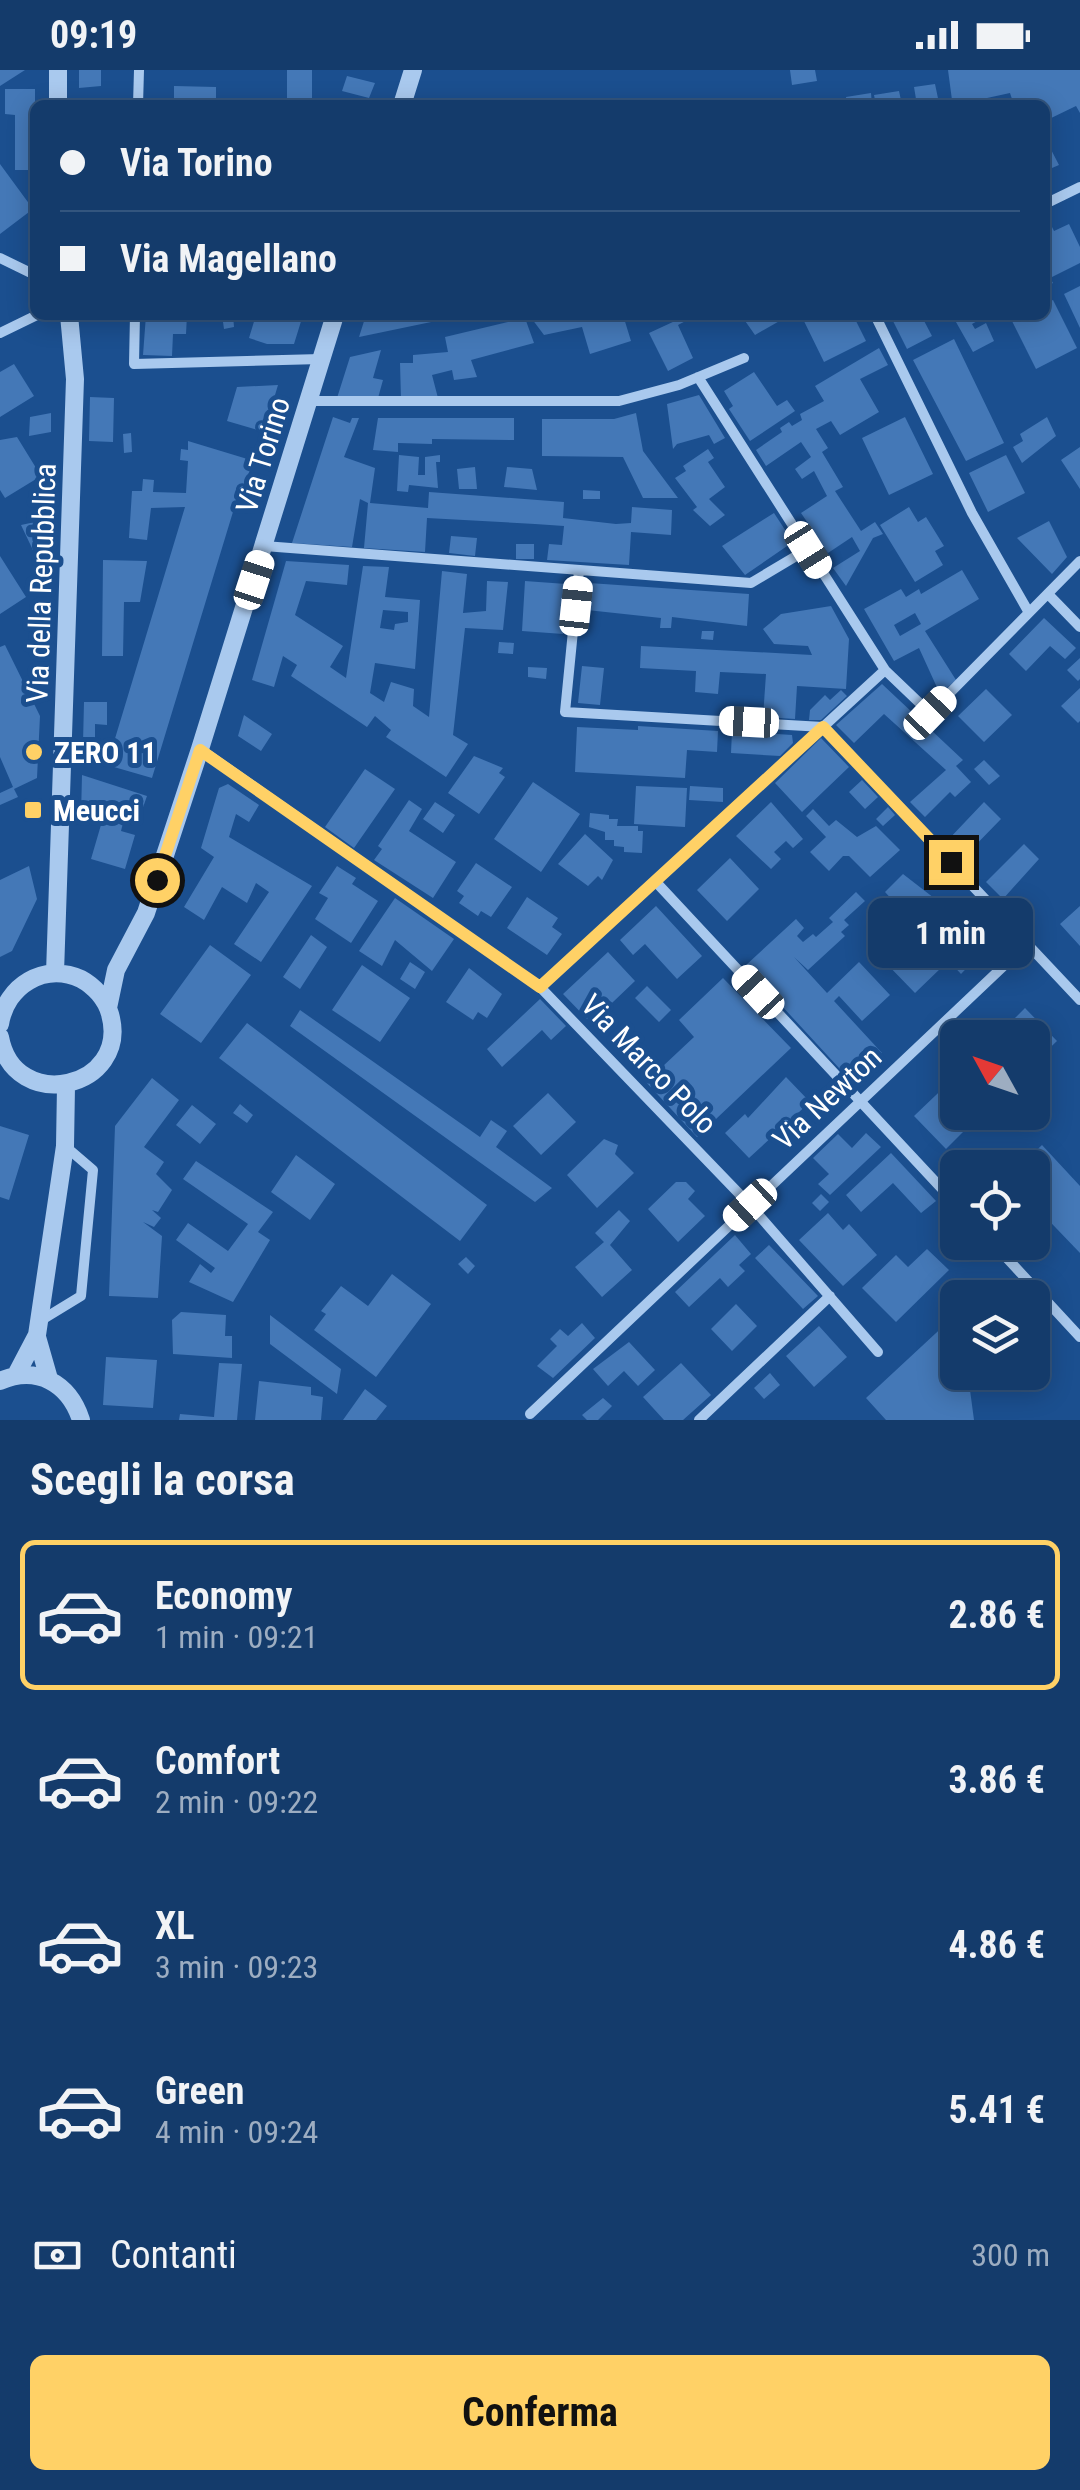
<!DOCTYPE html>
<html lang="it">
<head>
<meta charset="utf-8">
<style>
  body { margin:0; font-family:"Roboto Condensed",sans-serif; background:#1d4271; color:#f1f3f6; height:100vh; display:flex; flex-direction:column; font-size:38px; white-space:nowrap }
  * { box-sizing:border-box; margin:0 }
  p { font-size:32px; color:#9dadc1 }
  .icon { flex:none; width:55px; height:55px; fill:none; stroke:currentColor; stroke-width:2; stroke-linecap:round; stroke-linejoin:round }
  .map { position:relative; height:1350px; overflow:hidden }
  .panel { display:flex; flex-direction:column; background:#143b6b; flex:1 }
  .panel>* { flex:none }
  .top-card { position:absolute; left:30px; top:30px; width:1020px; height:220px; border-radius:15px; box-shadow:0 5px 25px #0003,0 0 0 2px #33557e; display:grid; align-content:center; height:220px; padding:0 30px; background:#143b6b }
  .needle { width:65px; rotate:310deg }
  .buttons { position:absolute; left:940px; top:950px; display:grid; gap:20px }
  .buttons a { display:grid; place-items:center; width:110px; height:110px; border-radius:15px; background:#143b6b; box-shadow:0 5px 25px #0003,0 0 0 2px #33557e; font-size:50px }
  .end { position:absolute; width:45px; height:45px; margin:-22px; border:12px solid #ffd166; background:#111; box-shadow:0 0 0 5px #111 }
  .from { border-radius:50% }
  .bubble { position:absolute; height:70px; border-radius:15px; background:#143b6b; box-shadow:0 5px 25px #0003,0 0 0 2px #33557e; font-size:32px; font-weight:700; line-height:70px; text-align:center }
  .car { position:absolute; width:30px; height:60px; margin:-30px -15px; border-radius:12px; box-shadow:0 0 8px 2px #0007; background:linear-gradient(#fff 24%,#345 0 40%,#fff 0 76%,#345 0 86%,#fff 0) }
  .top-card b { display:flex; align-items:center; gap:35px; height:95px; font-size:38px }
  .top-card b+b { border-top:2px solid #33557e }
  .top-card i { width:25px; height:25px; background:#f1f3f6 }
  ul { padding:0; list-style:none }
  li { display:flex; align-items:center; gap:30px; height:150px; margin:0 20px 15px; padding:0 10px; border:5px solid transparent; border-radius:15px }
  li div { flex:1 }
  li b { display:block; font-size:38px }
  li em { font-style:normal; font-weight:700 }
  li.active { border-color:#ffd166 }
  li>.icon { width:90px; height:90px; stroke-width:1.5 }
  h2 { padding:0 30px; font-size:45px; line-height:120px }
  .pay { display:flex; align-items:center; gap:25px; height:110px; padding:0 30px; font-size:38px }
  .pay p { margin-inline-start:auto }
  .action { display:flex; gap:20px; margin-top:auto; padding:20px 30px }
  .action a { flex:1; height:115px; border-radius:15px; background:#ffd166; color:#111; font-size:40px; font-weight:700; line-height:115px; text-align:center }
  .status { display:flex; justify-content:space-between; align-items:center; height:70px; padding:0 50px; background:#143b6b; direction:ltr }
  .status svg { height:28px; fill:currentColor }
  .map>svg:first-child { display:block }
  .building { fill:#4478b7; fill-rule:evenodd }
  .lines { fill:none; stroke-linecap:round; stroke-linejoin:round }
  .minor { stroke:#a9c9ee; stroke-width:10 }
  .tertiary { stroke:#a9c9ee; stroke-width:18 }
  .route { stroke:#ffd166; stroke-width:12 }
  .poi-dot { fill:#ffd166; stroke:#1b4f8f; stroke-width:4 }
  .labels { text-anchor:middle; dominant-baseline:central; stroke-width:10; stroke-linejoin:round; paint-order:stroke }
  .street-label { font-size:30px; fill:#fff; stroke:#1b4f8f }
  .poi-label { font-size:30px; font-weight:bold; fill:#fff; stroke:#1b4f8f; text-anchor:start }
</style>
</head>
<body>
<div class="status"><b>09:19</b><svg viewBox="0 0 49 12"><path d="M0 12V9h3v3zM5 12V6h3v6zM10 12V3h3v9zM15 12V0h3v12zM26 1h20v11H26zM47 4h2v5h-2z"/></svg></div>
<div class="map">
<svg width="1080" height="1350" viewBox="0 0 1080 1350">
  <rect width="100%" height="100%" fill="#1b4f8f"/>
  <!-- building -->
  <path class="building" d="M0,0H25L0,16Z
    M79,0H101V16L79,18Z
    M287,0H312V32H287Z
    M790,0H815L817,11L792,15Z
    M948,0H1080V43L1076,36L1045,51V35H1014L1010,23L955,35H917L914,17L935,14L939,33L952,30Z
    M347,6L375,13L369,28L342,21Z
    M174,16L216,17V35H174Z
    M5,19H35V100H15V45L5,44Z
    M899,21L902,35H876L874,25Z
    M871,23L872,35H847L846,27Z
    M1045,68L1059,95L1045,101Z
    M0,94L33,139L0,164Z
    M1045,143L1054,161L1069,154L1080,177V193L1050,208L1053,213L1045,217Z
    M1080,216V258L1064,224Z
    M1053,230L1077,278L1036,299L1012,251L1024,245H1045V234Z
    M146,245H187L186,264H173L172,286L143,285Z
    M222,245H233L234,257L224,259Z
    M256,245H303L294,274H267L249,268Z
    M366,245H435L436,251L359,267Z
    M529,245H623L631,271L590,284L582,257L544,265Z
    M672,245H697L678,255L693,288L668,301L649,263L675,251Z
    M748,245H790L755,265L743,248Z
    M801,245H853L866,271L824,292Z
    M890,245H921L932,266L907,279Z
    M952,245H979L981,249L972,254L975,259L986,253L994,271L973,282Z
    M525,248L534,273L471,290L477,307L454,310L452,300L432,305L438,328L401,329L400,293H413V285L448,282L445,267Z
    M954,269L1004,373L966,391L913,290Z
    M879,278L888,295L860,309L879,342L840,365L831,351L816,359L828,378L822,382L843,417L835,421L861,461L875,452L883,464L873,468L846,516L833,498L860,481L852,467L828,483L801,443L827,426L814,401L802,409L795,399L811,387L801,372L766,396L756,380L782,362L780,358L789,352L792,356L802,350L800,344L824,331L815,316Z
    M381,280L373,308L383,310L378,328H337L350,287Z
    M14,294L34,326L0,347V302Z
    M754,302L777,336L787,330L795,341L750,371L729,339L733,336L724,321Z
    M278,315L264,362L227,351L237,317Z
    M699,325L725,368L714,374L709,365L677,374L673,379L667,334Z
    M90,327L114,328L113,372L89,371Z
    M51,343V362L29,366L30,347Z
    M636,343L643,381L678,428H643L623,387L542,386V349H614Z
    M333,347L350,353L352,348H359L344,387L375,398L370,433L428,438L429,422L564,432L563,448L616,454L631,453L632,437L672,440L671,465L631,462L629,495L547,490L549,474L562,475L564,456L535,454L427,448L425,482L364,478L368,433L360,429L352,477L292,473Z
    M905,347L933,404L889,425L862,368Z
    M1047,347L1056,366L1022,393L1013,377L1023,371L1020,364Z
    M378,348H514V370L432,369V374L398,373V382L373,380Z
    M131,363L132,382L124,383L123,364Z
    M17,367L41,406L5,428L0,420V370Z
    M188,371L254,391L236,432L152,708L107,695L185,437L151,438L147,470L129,468L132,421H142L143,409L154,410L153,422L186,423L188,391L180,390L181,379L188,380Z
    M1080,377V419L1061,390Z
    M708,379L714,388L708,392L725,417L709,429L725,445L710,456L693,440L697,437L675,408L686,401L683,396Z
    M399,385L419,387L418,405H425V387L440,385V392H436L438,418L409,415L408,422L397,421Z
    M1006,385L1025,423L988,442L969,403Z
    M475,397L477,419H459L457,399Z
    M507,397L532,399L537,420L504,417Z
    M583,420L600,421V429H583Z
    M909,437L918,452L926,447L944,476L935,481L943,495L915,512L880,455Z
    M49,439V498L41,497L21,455L35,452L34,442Z
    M774,443L793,472L745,505L722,476Z
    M1049,451L1067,487L1052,504L1017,468Z
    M451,466L477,468L475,486L449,483Z
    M516,474H534V489H516Z
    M0,486L26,527L0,544Z
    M103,490L147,491L140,532H124L123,586H102Z
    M286,491L349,495L347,515L306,511L295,545L343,576L330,597L346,608L363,496L389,497L385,527L420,530L415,599L375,593L370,623L384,632L391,612L414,619L413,636L429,647L442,501L467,504L463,543L486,541L487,511L508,512L503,560L465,558L453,665L468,674L446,707L386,667L391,660L375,646L367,657L291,606L297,595L283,586L274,617L252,610ZM383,540L408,542V552L395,554L394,560L380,558Z
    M962,500L979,529L925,561L956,610L940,624L919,578L894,591L864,539L901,519L906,527L919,519L921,524ZM915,543L921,554L900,566L894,555Z
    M525,511L566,514L563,564L522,561Z
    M589,513L749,524L747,556L672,547L671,558H660L661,548L587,540Z
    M831,536L849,569L846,619L797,616L795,649L763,647L766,604L720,602L718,624L695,622L696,601L640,598L641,576L812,585L808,576L774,574L763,559L781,544Z
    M1044,548L1076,578L1065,589L1050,576L1026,601L1009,584Z
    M702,561H714L713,570L701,569Z
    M499,572L514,573L513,584L498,583Z
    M5,575L40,646L37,708L14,719L18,727L0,735V723L13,717L0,687V577Z
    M1080,588V609L1078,611L1067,600Z
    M582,596L604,598L600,635L578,633Z
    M528,597L547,598L546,609L528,607Z
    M882,614L963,690L956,696L971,712L955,727L950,722L925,747L910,732L946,700L884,644L854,673L836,655Z
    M1080,618V651L1078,653L1061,636Z
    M986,619L1012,645L984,672L958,646Z
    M841,620L847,626L821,650H809L810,640L825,625L830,630Z
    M84,632H107V655L95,654V673H83Z
    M244,645L272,664L261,681L238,666Z
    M638,656L718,661L717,682L687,680L685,708L575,702L577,657L638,660Z
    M732,661L792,665L793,673L780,686L731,683Z
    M821,668L849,697L802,742L775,713Z
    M474,686L503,698L499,703L505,707L479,744L448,723Z
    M984,690L1000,706L989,715L974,699Z
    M365,699L395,719L354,778L325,757Z
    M82,705L147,726L141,743L102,731L95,751L81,745Z
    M862,710L878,727L865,739L849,722Z
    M533,712L580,744L541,802L494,769Z
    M228,714L259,735L249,752L236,744L229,767L312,816L261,892L234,874L269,822L256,813L247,833L222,817L204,850L184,837L214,787L201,778L219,718Z
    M636,716L687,718L685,757L634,754Z
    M690,716L723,718V732L689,730Z
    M409,730L422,739L409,761L456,792L433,828L374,790L382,779L378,776Z
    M435,732L455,745L443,763L423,749Z
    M771,732L803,769L793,778L786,771L774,782L781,789L771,799L736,766Z
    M984,732L1001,749L964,787L947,771Z
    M888,737L895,745L883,756L876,749Z
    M813,739L829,756L836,750L857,767L876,756L900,780L870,807L849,786H843L829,801L810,782L826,767L806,746Z
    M590,743L609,745V749H618L617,756H638V761H643L642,783L624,782V777L614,776V770H605V762L589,757Z
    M103,748L123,753L121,761L135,765L125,799L91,789Z
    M585,764L613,790L602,810L598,806L588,816L558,794Z
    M1024,774L1039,789L1003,829L986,812Z
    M730,788L759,819L727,851L697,820Z
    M476,793L512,817L491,847L481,841L478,846L459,833L464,826L457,821Z
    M29,796L37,829L12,881L0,887V810Z
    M337,796L356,808L352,814L378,831L351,873L315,849L328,828L319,823Z
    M903,804L934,828L924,839L936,850L946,839L953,840L983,881L961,904L885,822Z
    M856,822L865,831L844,850L849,855L841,862L845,866L808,900L794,887L827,923L859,892L890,925L862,951L839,926L834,931L882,983L851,1011L745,896L796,849L804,858L797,866L803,872L813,864L816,867L833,852L829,848Z
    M527,827L558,848L552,857L562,864L547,885L507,858Z
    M395,828L454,869L432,901L395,870L382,896L359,881Z
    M656,836L702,886L677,909L645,874L633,885L620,870Z
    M1080,836V876L1060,854Z
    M909,863L942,897L915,923L882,889Z
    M311,865L327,877L300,919L283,907Z
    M210,875L251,905L201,973L160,944Z
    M608,882L635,911L591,953L563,924Z
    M410,892L425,902L415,919L400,909Z
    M362,895L410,928L380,972L332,940Z
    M469,898L502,924L487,948L478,942L473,950L446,932Z
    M723,908L791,978L697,1067L646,1012L694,967L679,950Z
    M647,916L671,940L659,952L635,928Z
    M540,929L566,956L551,970L542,960L502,997L487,979Z
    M1025,938L1057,971L1032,995V968H995Z
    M300,940L480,1067L491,1050L507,1061L496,1077L552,1118L535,1132L290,956Z
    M247,953L487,1135L460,1171L219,988Z
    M958,1004V1042H983L946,1079L914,1046Z
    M786,1007L810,1032L749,1088L725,1063L745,1044L748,1048Z
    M152,1008L179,1030L144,1077L164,1092L156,1104L172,1120L158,1142L152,1140L161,1148L154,1157L143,1152L162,1166L158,1228L109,1226L115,1056Z
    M548,1023L576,1052L541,1085L513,1056Z
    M240,1034L253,1045L247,1053L233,1043Z
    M192,1035L216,1054L200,1074L176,1055Z
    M0,1056L29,1065L9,1130L0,1127Z
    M866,1063L881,1077L830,1125L818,1114L829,1104L813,1088L838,1064L852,1078Z
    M604,1069L618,1075L615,1084L634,1103L597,1138L567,1105Z
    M1042,1075L1080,1116V1183L1032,1133V1098H1018Z
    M891,1083L936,1131L921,1143L893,1113L861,1142L846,1125Z
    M296,1085L335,1114L310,1150L271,1122Z
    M196,1091L273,1142L258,1162L270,1170L233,1232L189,1212L200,1194L211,1203L215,1198L176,1170L188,1153L228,1181L248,1154L183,1109Z
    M676,1112H686L695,1121L688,1129L705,1146L678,1172L648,1139Z
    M821,1124L829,1132L820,1141L812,1133Z
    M619,1140L630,1151L610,1175L632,1200L602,1227L575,1197L604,1172L595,1163Z
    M828,1143L843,1160L849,1154L877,1185L843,1216L799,1170Z
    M735,1165L751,1184L739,1195L745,1201L728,1217L720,1208L689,1237L675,1222Z
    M769,1175L818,1226L803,1239L755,1188Z
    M927,1179L949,1200L896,1252L862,1218L896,1185L908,1197Z
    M466,1187L475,1196L468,1204L458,1194Z
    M392,1204L431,1234L376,1307L314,1260L326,1244L321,1241L341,1216L368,1236Z
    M736,1234L757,1256L732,1281L711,1259Z
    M181,1242L226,1245L225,1266H232V1288L173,1284L172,1250Z
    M270,1245L341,1299L337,1324L270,1274Z
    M950,1250L958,1258V1302H964L958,1308L970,1320L974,1350H886L866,1328Z
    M582,1253L595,1268L553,1308L537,1296L557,1276L550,1269L560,1259L568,1266Z
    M819,1256L847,1287L814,1317L786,1286Z
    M629,1272L655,1300L638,1316L624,1301L608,1316L593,1299Z
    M106,1287L157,1290L153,1338L103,1335Z
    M219,1293L242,1294L237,1350H179L180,1344L214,1347Z
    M681,1293L711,1325L683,1350H664L643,1327Z
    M770,1303L780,1315L764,1329L754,1318Z
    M259,1311L311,1317V1325L323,1327L321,1350H255Z
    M365,1319L387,1336L376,1350H343Z
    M603,1328L612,1336L598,1350H587L582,1345Z"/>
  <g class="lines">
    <!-- minor -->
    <path class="minor" d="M138,35L139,0
      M1045,134L1080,117
      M0,188L35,205
      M135,245L134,294L321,289
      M875,245L972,443L1028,541
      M0,263L37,245
      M698,307L885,600L930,643L1080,491
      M308,331H619L679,315L744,288
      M264,476L751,513L808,479
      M579,500L565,642L823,657L1080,930
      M1048,524L1080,557
      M200,679L540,917L750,1135L878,1282
      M655,811L958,1136
      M540,917L885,600
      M992,1172L1080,1267
      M40,1251L81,1226L93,1100L65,1076
      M530,1344L1028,873
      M699,1350L830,1226"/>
    <!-- tertiary -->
    <path class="tertiary" d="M58,0V35
      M402,35L413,0
      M55,903L75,309L69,245
      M108,938L116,900L146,843L200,679L335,245
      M0,954C6,916 44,892 81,909C94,916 106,929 110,944C131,1019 14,1045 0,967
      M37,1267L49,1309
      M16,1305L37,1265L65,1076L66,1016
      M0,1311C37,1295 69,1313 81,1350"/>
  </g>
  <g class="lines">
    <!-- route -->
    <path class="route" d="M157,810L200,680L540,917L823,657L951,792"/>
  </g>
  <!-- markers -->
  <g class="poi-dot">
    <circle cx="34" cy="682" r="10"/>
    <rect x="23" y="730" width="20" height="20" rx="5"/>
  </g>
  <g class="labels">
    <!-- street labels -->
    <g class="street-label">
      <text transform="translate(263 385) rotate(-73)">Via Torino</text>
      <text transform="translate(41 513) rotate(-88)">Via della Repubblica</text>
      <text transform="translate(649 994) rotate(46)">Via Marco Polo</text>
      <text transform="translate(827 1028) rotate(-43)">Via Newton</text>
    </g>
    <!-- poi labels -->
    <g class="poi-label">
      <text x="54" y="682">ZERO 11</text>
      <text x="53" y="740">Meucci</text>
    </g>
  </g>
</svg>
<div class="buttons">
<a><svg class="needle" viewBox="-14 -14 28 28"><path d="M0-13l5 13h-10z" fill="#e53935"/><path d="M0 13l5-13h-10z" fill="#9dadc1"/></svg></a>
<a><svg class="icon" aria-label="locate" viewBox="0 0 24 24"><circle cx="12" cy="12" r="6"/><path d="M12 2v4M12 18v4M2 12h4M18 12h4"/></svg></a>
<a><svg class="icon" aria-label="layers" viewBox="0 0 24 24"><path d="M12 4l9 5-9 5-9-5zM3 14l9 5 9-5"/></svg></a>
</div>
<i class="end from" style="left:157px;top:810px"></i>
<i class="end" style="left:951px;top:792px"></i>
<div class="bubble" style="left:868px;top:828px;width:165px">1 min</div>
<i class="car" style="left:808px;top:480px;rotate:148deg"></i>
<i class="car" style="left:254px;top:510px;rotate:18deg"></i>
<i class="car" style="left:576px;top:536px;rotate:6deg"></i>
<i class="car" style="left:930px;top:643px;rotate:44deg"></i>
<i class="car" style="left:749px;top:652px;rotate:273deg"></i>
<i class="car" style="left:758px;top:922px;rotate:317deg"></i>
<i class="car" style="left:750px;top:1135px;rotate:227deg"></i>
<div class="top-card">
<b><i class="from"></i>Via Torino</b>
<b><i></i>Via Magellano</b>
</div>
</div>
<section class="panel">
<h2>Scegli la corsa</h2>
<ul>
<li class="active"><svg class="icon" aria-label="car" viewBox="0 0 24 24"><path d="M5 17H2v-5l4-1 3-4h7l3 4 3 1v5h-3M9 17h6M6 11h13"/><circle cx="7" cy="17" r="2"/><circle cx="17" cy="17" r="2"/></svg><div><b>Economy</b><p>1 min · 09:21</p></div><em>2.86 €</em></li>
<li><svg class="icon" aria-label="car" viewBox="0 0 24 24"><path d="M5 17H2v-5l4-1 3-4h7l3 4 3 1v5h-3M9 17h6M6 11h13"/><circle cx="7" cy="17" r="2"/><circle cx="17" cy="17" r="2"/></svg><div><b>Comfort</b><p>2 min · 09:22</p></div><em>3.86 €</em></li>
<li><svg class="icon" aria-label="car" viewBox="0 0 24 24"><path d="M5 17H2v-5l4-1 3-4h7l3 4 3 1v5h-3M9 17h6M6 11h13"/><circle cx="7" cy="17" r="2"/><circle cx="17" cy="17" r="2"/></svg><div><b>XL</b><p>3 min · 09:23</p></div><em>4.86 €</em></li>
<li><svg class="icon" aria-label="car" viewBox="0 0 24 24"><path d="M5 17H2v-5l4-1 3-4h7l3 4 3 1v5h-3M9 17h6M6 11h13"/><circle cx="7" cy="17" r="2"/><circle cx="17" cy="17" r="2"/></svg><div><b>Green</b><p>4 min · 09:24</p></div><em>5.41 €</em></li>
</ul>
<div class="pay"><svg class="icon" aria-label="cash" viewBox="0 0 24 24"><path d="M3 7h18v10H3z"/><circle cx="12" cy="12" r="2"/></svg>Contanti<p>300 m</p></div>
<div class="action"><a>Conferma</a></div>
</section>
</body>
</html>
